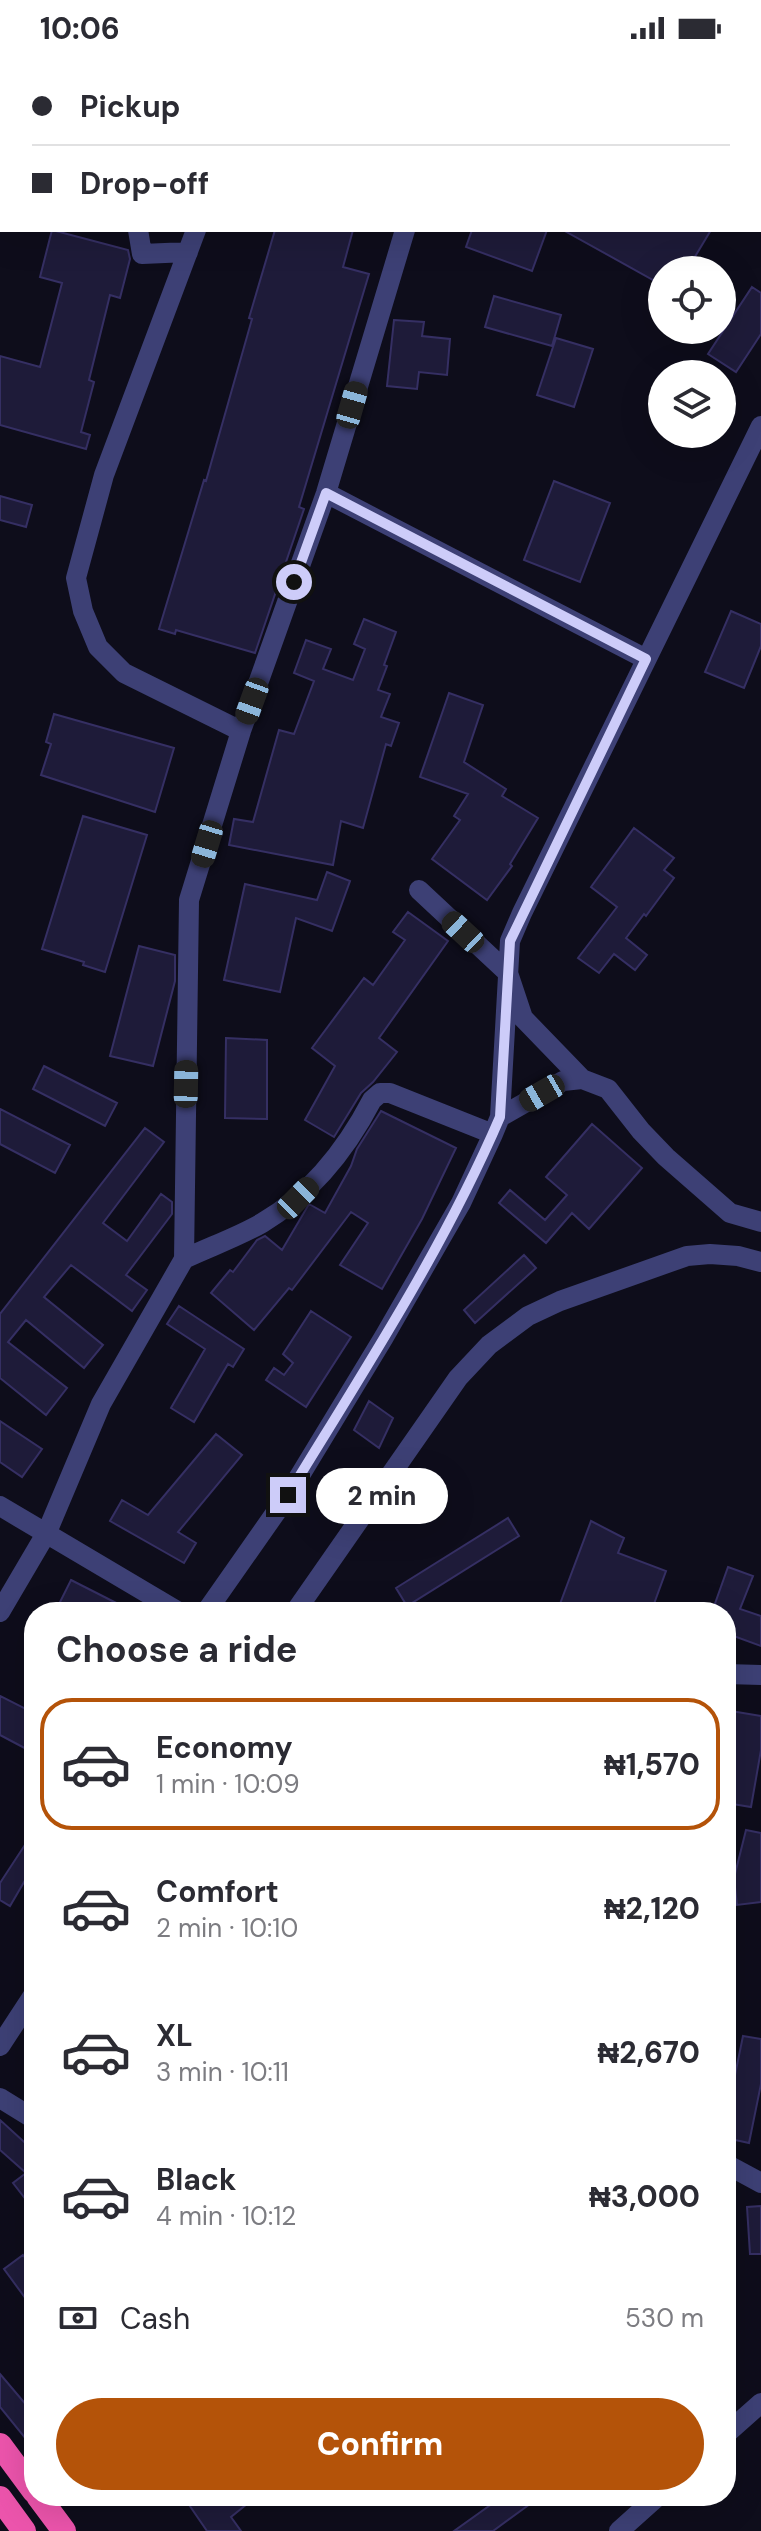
<!DOCTYPE html>
<html lang="en">
<head>
<meta charset="utf-8">
<style>
  body { margin:0; font-family:"DM Sans",sans-serif; background:#f2f2f3; color:#2b2b33; height:100vh; display:flex; flex-direction:column; font-size:30px; white-space:nowrap }
  * { box-sizing:border-box; margin:0 }
  p { font-size:26px; color:#7c7c81 }
  .icon { flex:none; width:44px; height:44px; fill:none; stroke:currentColor; stroke-width:2; stroke-linecap:round; stroke-linejoin:round }
  .map { position:relative; flex:1; overflow:hidden }
  .side { position:absolute; left:24px; top:1546px; width:712px; height:904px; display:flex; flex-direction:column; background:#fff; border-radius:32px; box-shadow:0 8px 32px #0002 }
  .side>* { flex:none }
  .hud { position:absolute; left:0px; top:0px; width:762px; height:176px; box-shadow:0 8px 32px #0002; display:grid; align-content:center; height:176px; padding:0 32px; background:#fff }
  .controls { position:absolute; left:648px; top:200px; display:grid; gap:16px }
  .controls a { display:grid; place-items:center; width:88px; height:88px; border-radius:50%; background:#fff; box-shadow:0 8px 32px #0002; font-size:40px }
  .end { position:absolute; width:36px; height:36px; margin:-18px; border:10px solid #cdccf9; background:#111; box-shadow:0 0 0 4px #111 }
  .from { border-radius:50% }
  .bubble { position:absolute; height:56px; border-radius:28px; background:#fff; box-shadow:0 8px 32px #0002; font-size:26px; font-weight:800; line-height:56px; text-align:center }
  .car { position:absolute; width:24px; height:48px; margin:-24px -12px; border-radius:10px; box-shadow:0 0 6px 2px #0007; background:linear-gradient(#222 24%,#8ab4d8 0 40%,#222 0 76%,#8ab4d8 0 86%,#222 0) }
  .hud b { display:flex; align-items:center; gap:28px; height:76px; font-size:30px }
  .hud b+b { border-top:2px solid #e1e1e2 }
  .hud i { width:20px; height:20px; background:#2b2b33 }
  ul { padding:0; list-style:none }
  li { display:flex; align-items:center; gap:24px; height:132px; margin:0 16px 12px; padding:0 16px; border:4px solid transparent; border-radius:32px }
  li div { flex:1 }
  li b { display:block; font-size:30px }
  li em { font-style:normal; font-weight:800 }
  li.active { border-color:#b45309 }
  li>.icon { width:72px; height:72px; stroke-width:1.5 }
  h2 { padding:0 32px; font-size:36px; line-height:96px }
  .pay { display:flex; align-items:center; gap:20px; height:88px; padding:0 32px; font-size:30px }
  .pay p { margin-inline-start:auto }
  .action { display:flex; gap:16px; margin-top:auto; padding:16px 32px }
  .action a { flex:1; height:92px; border-radius:48px; background:#b45309; color:#fff; font-size:32px; font-weight:800; line-height:92px; text-align:center }
  .status { display:flex; justify-content:space-between; align-items:center; height:56px; padding:0 40px; background:#fff; direction:ltr }
  .status svg { height:22px; fill:currentColor }
  .map>svg:first-child { display:block }
  .building { fill:#1e1b39; stroke:#352f63; stroke-width:2 }
  .lines { fill:none; stroke-linecap:round; stroke-linejoin:round }
  .minor { stroke:#3d4075; stroke-width:20 }
  .highway { stroke:#ec54ac; stroke-width:24 }
  .route { stroke:#cdccf9; stroke-width:10 }
</style>
</head>
<body>
<div class="status"><b>10:06</b><svg viewBox="0 0 49 12"><path d="M0 12V9h3v3zM5 12V6h3v6zM10 12V3h3v9zM15 12V0h3v12zM26 1h20v11H26zM47 4h2v5h-2z"/></svg></div>
<div class="map">
<svg width="761" height="2475" viewBox="0 0 761 2475">
  <rect width="100%" height="100%" fill="#0e0d1b"/>
  <!-- building -->
  <path class="building" d="M52,174L128,194L130,203L120,242L110,239L89,324L94,326L81,376L90,379L86,393L0,369V300L40,311L62,227L40,221Z
    M275,174H353L343,211L369,218L299,451L304,453L255,597L176,574L175,578L159,573L204,424L206,425L252,263L249,262Z
    M472,174H547L532,215L466,191Z
    M563,174H711L687,214H662V229Z
    M752,231L761,237V278L736,316L708,298Z
    M494,240L561,259L552,290L485,271Z
    M394,264L424,266L422,280L450,283L447,319L419,316L417,333L387,330Z
    M556,282L593,293L574,351L537,339Z
    M554,425L610,447L580,526L524,504Z
    M0,440L32,449L26,471L0,464Z
    M731,555L761,568V590L744,632L705,616Z
    M364,563L396,576L384,609L387,610L378,634L390,638L381,661L399,667L391,690L386,688L363,772L341,765L333,809L229,789L234,763L253,766L279,674L294,678L314,625L294,617L306,584L331,593L323,613L353,624L365,593L354,588Z
    M449,637L483,649L464,706L506,733L502,740L538,762L510,808L512,810L487,844L432,803L460,764L454,760L468,738L420,721Z
    M54,658L174,692L155,756L41,719L51,688L46,686Z
    M83,760L147,779L105,916L83,909L84,906L42,893Z
    M634,772L674,802L664,814L674,822L646,860L644,858L626,882L647,899L635,914L614,898L599,917L578,902L617,851L591,831Z
    M327,816L350,825L332,875L296,862L280,936L224,924L245,828L317,844Z
    M408,856L448,885L379,982L397,996L373,1026L361,1037L334,1081L305,1064L335,1010L312,992L364,922L373,929L405,884L393,876Z
    M139,890L175,899V925L153,1010L110,1000Z
    M226,982L267,984V1063L225,1062Z
    M44,1010L117,1047L105,1070L33,1033Z
    M0,1053L70,1089L55,1117L0,1088Z
    M381,1055L456,1092L422,1163L382,1233L340,1209L368,1167L351,1156L292,1234L289,1232L254,1274L211,1237L230,1214L233,1216L257,1184L265,1180L282,1194L309,1148L325,1157L351,1110L357,1093Z
    M592,1068L642,1112L589,1173L572,1157L546,1187L499,1147L510,1134L545,1164L567,1139L546,1121Z
    M145,1072L164,1086L103,1167L127,1185L161,1138L172,1146V1158L126,1219L147,1234L132,1255L71,1209L44,1241L103,1289L84,1312L26,1264L8,1286L67,1332L46,1359L0,1322V1258Z
    M524,1199L536,1212L475,1267L464,1254Z
    M179,1250L244,1293L233,1311L228,1308L194,1366L171,1352L205,1293L167,1268Z
    M311,1255L351,1281L306,1351L266,1324L274,1312L284,1319L293,1307L283,1298Z
    M369,1345L393,1362L379,1392L354,1374Z
    M0,1365L42,1393L22,1421L0,1406Z
    M216,1378L242,1399L178,1476L196,1487L184,1507L110,1465L122,1444L148,1459Z
    M508,1462L519,1480L407,1550L396,1532Z
    M591,1465L624,1482L618,1497L666,1515L651,1556H557Z
    M728,1511L753,1520L740,1553L761,1560V1590L731,1579L726,1587V1556H712Z
    M71,1524L134,1556H74L59,1548Z
    M0,1640L34,1657V1697L0,1679Z
    M731,1655L761,1660V1694L751,1751L726,1747V1684Z
    M746,1774L761,1777V1846L737,1849L734,1822Z
    M34,1775V1809L10,1850L0,1844V1827Z
    M743,1980L761,1983V2028L749,2087L726,2082V2063Z
    M0,2064L34,2095V2154L13,2127L26,2117L0,2094Z
    M761,2150V2198H750L747,2151Z
    M23,2199L34,2214V2254L4,2213Z
    M0,2318L28,2351L26,2352L34,2364V2393L0,2351Z
    M183,2440H257L231,2461L241,2475H207Z
    M503,2440H541L493,2475H454Z"/>
  <g class="lines">
    <!-- minor -->
    <path class="minor" d="M740,0L741,2
      M97,2L107,0
      M151,2L152,0
      M263,2V0
      M506,2L507,0
      M760,26L761,27
      M138,174L142,198L188,196
      M196,174L104,419L76,522L83,555L98,591L124,617L241,675
      M326,437L646,603
      M419,834L508,917L523,962L582,1023
      M500,1061L563,1025L582,1023L608,1033L641,1075L666,1101L730,1157L761,1166
      M184,1203C209,1191 238,1181 262,1167C311,1138 346,1094 372,1044L380,1037H390L493,1078
      M0,1450L179,1556
      M0,1556L47,1476L101,1348L184,1203L189,844L241,675L326,437L405,174
      M206,1556L288,1439L384,1281L461,1147L493,1078L500,1061L510,885L522,857L761,370
      M295,1556L458,1322L489,1289L528,1260L560,1245L687,1200L710,1198L738,1200L761,1206
      M726,1618L761,1619
      M0,1990L34,1938
      M0,2042L34,2063
      M726,2108L761,2127
      M726,2378L761,2347
      M619,2475L658,2440"/>
    <!-- highway -->
    <path class="highway" d="M0,2389L34,2435
      M38,2440L64,2475
      M0,2442L24,2475"/>
  </g>
  <g class="lines">
    <!-- route -->
    <path class="route" d="M288,1439C363,1316 443,1194 500,1061L510,885L646,603L326,437L294,526"/>
  </g>
</svg>
<div class="controls">
<a><svg class="icon" aria-label="locate" viewBox="0 0 24 24"><circle cx="12" cy="12" r="6"/><path d="M12 2v4M12 18v4M2 12h4M18 12h4"/></svg></a>
<a><svg class="icon" aria-label="layers" viewBox="0 0 24 24"><path d="M12 4l9 5-9 5-9-5zM3 14l9 5 9-5"/></svg></a>
</div>
<i class="end from" style="left:294px;top:526px"></i>
<i class="end" style="left:288px;top:1439px"></i>
<div class="bubble" style="left:316px;top:1412px;width:132px">2 min</div>
<i class="car" style="left:352px;top:349px;rotate:16deg"></i>
<i class="car" style="left:252px;top:645px;rotate:200deg"></i>
<i class="car" style="left:207px;top:788px;rotate:197deg"></i>
<i class="car" style="left:463px;top:876px;rotate:313deg"></i>
<i class="car" style="left:186px;top:1028px;rotate:1deg"></i>
<i class="car" style="left:542px;top:1037px;rotate:240deg"></i>
<i class="car" style="left:298px;top:1142px;rotate:45deg"></i>
<div class="hud">
<b><i class="from"></i>Pickup</b>
<b><i></i>Drop-off</b>
</div>
<section class="side">
<h2>Choose a ride</h2>
<ul>
<li class="active"><svg class="icon" aria-label="car" viewBox="0 0 24 24"><path d="M5 17H2v-5l4-1 3-4h7l3 4 3 1v5h-3M9 17h6M6 11h13"/><circle cx="7" cy="17" r="2"/><circle cx="17" cy="17" r="2"/></svg><div><b>Economy</b><p>1 min · 10:09</p></div><em>₦1,570</em></li>
<li><svg class="icon" aria-label="car" viewBox="0 0 24 24"><path d="M5 17H2v-5l4-1 3-4h7l3 4 3 1v5h-3M9 17h6M6 11h13"/><circle cx="7" cy="17" r="2"/><circle cx="17" cy="17" r="2"/></svg><div><b>Comfort</b><p>2 min · 10:10</p></div><em>₦2,120</em></li>
<li><svg class="icon" aria-label="car" viewBox="0 0 24 24"><path d="M5 17H2v-5l4-1 3-4h7l3 4 3 1v5h-3M9 17h6M6 11h13"/><circle cx="7" cy="17" r="2"/><circle cx="17" cy="17" r="2"/></svg><div><b>XL</b><p>3 min · 10:11</p></div><em>₦2,670</em></li>
<li><svg class="icon" aria-label="car" viewBox="0 0 24 24"><path d="M5 17H2v-5l4-1 3-4h7l3 4 3 1v5h-3M9 17h6M6 11h13"/><circle cx="7" cy="17" r="2"/><circle cx="17" cy="17" r="2"/></svg><div><b>Black</b><p>4 min · 10:12</p></div><em>₦3,000</em></li>
</ul>
<div class="pay"><svg class="icon" aria-label="cash" viewBox="0 0 24 24"><path d="M3 7h18v10H3z"/><circle cx="12" cy="12" r="2"/></svg>Cash<p>530 m</p></div>
<div class="action"><a>Confirm</a></div>
</section>
</div>
</body>
</html>
